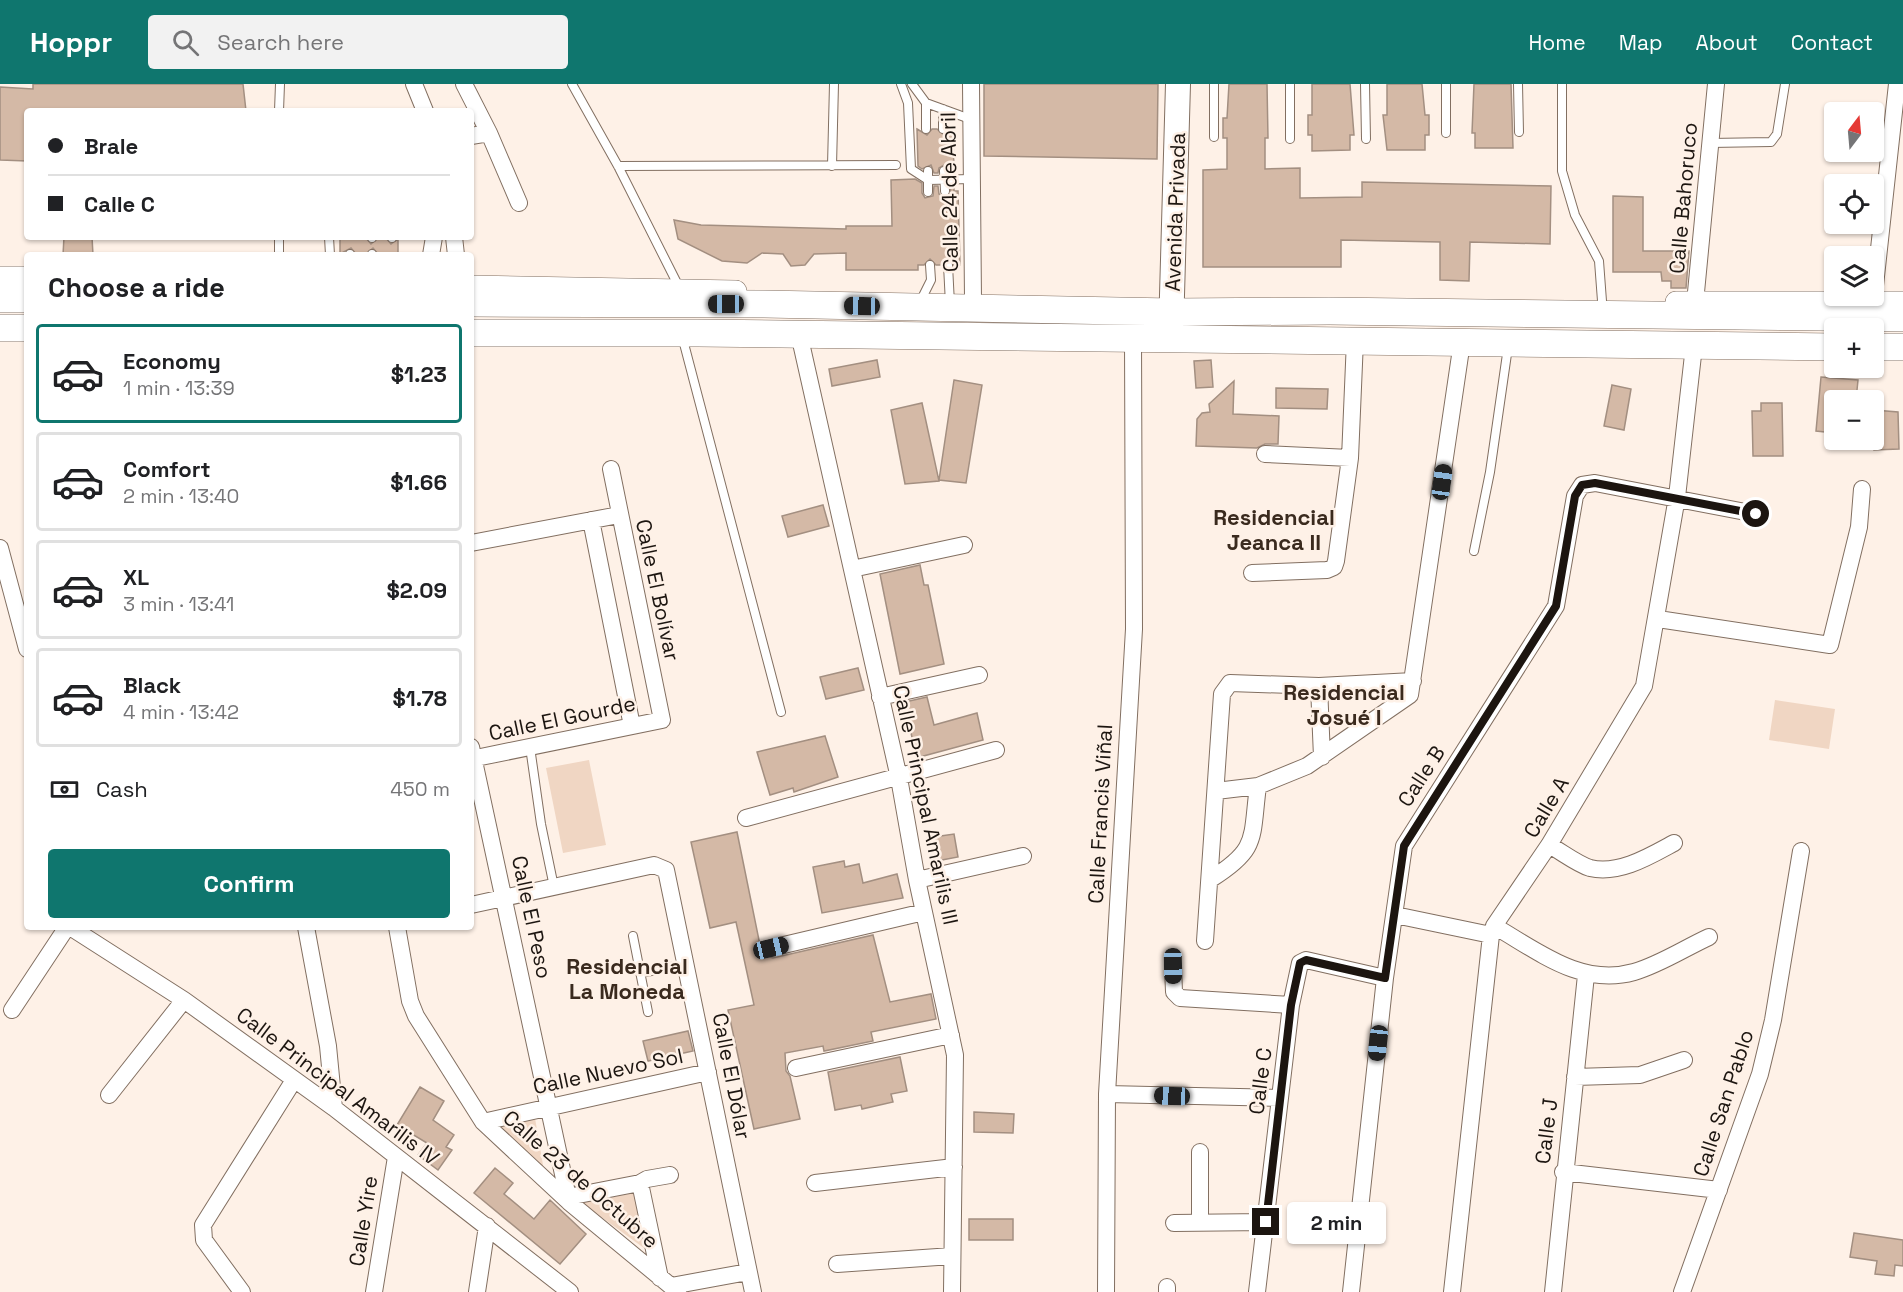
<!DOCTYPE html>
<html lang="en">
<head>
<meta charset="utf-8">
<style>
  body { margin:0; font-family:"Space Grotesk",sans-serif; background:#f2f2f2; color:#202124; height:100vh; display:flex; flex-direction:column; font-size:22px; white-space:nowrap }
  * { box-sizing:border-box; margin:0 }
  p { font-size:20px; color:#757577 }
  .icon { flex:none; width:33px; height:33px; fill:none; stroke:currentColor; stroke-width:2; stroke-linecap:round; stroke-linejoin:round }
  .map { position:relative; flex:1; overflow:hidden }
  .sheet { position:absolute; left:24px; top:168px; width:450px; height:678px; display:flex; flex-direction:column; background:#fff; border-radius:6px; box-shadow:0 2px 4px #0004 }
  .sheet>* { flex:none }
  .guide { position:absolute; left:24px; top:24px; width:450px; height:132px; border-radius:6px; box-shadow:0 2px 4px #0004; display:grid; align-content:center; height:132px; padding:0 24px; background:#fff }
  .needle { width:39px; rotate:16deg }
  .tools { position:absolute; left:1824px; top:18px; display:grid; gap:12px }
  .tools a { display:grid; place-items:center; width:60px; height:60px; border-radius:6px; background:#fff; box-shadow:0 2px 4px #0004; font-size:30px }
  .end { position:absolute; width:27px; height:27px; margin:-14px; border:8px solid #1c1510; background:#fff; box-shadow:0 0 0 3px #fff }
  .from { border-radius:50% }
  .bubble { position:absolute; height:42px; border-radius:6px; background:#fff; box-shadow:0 2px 4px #0004; font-size:20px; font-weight:800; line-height:42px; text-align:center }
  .car { position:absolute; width:18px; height:36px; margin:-18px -9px; border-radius:8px; box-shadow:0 0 4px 2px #0007; background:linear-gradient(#222 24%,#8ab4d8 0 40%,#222 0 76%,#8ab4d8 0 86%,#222 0) }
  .guide b { display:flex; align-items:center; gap:21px; height:57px; font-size:22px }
  .guide b+b { border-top:2px solid #e0e0e0 }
  .guide i { width:15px; height:15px; background:#202124 }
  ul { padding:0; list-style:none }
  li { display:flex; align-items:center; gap:18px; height:99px; margin:0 12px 9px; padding:0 12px; border:3px solid #e0e0e0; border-radius:6px }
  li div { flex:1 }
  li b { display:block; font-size:22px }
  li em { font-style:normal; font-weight:800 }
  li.on { border-color:#0f766e }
  li>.icon { width:54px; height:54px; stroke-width:1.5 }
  h2 { padding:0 24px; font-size:27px; line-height:72px }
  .pay { display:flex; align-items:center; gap:15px; height:66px; padding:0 24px; font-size:22px }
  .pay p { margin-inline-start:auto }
  .button { display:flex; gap:12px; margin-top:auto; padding:12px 24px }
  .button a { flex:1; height:69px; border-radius:6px; background:#0f766e; color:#fff; font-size:24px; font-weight:800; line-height:69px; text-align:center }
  header { display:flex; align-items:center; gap:36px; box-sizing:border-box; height:84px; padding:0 30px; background:#0f766e; color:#fff }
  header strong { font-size:28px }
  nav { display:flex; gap:33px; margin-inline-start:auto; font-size:21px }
  .search { width:420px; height:54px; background:#f2f2f2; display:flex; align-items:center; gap:15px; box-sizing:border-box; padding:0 21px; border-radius:6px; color:#757577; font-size:22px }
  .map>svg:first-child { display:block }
  .green { fill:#f0d6c3 }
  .building { fill:#d4b9a6; stroke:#a38f81; stroke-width:1.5 }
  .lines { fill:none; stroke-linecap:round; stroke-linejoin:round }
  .service-casing { stroke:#826f61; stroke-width:10 }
  .minor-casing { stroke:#826f61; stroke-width:18 }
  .tertiary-casing { stroke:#826f61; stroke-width:22 }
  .secondary-casing { stroke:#826f61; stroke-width:26 }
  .primary-casing { stroke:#826f61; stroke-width:28 }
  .service { stroke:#fff; stroke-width:8 }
  .minor { stroke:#fff; stroke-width:16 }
  .tertiary { stroke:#fff; stroke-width:21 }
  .secondary { stroke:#fff; stroke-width:24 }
  .primary { stroke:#fff; stroke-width:27 }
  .route { stroke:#1c1510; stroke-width:8 }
  .labels { text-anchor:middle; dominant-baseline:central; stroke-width:5; stroke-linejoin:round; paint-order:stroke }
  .street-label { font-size:21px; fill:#1c1510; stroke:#fef1e7 }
  .neighbourhood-label { font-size:22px; font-weight:bold; fill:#3a2a1e; stroke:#fef1e7 }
</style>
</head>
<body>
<header>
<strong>Hoppr</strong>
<div class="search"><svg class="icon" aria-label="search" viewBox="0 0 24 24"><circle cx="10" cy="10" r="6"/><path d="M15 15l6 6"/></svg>Search here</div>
<nav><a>Home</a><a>Map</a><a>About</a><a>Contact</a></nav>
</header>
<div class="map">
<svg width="1903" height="1208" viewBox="0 0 1903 1208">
  <rect width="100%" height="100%" fill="#fef1e7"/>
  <!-- green -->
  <path class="green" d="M1775,616L1835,625L1829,665L1769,656Z
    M589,676L606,761L563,769L546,684Z
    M535,1034L544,1087L495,1041Z
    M634,1109L648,1167L582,1119Z"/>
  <!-- building -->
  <path class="building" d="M33,0H243L246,27H27V77L0,76V3L33,5Z
    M984,0H1158L1157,75L984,72Z
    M1229,0H1267L1268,54H1265V85L1300,84V114L1362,113V98L1551,102L1550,160L1470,158L1469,197L1440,196V158L1341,156V183H1203V86L1227,85V54H1223V34H1227Z
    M1312,0H1350L1354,51H1350V66L1312,67V51H1308V31H1312Z
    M1387,0H1422L1425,31H1429V51H1425V66H1387L1383,31H1387Z
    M1474,0H1511L1513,64H1475V49H1472Z
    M917,45L927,51L932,45H937L944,51L953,45L954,89H950L949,83L944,81L939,84L938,89H934L931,81L922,85L918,82Z
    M915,95L922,99V109L925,114L933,112L934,102H938L939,110L945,113L950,110L951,102H954V107H958L960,181H954L948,175L942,181H936L930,175L924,181H918V186H846V169L814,170L805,181L791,182L783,170L762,169L747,179L722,177L678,155L674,136L701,141L846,145V142H892L891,96Z
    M1613,112L1643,113V167H1689L1686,204H1671V197H1662L1661,188H1613Z
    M64,153H92L93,171H63Z
    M340,153L366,154L371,160L378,154H386L391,160L398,155V171L378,170L373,164L366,170H356L351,164L340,170Z
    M877,276L880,293L832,302L829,285Z
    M1211,276L1213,303L1196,304L1194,277Z
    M1821,293L1858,296L1856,316H1834V349L1816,347Z
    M954,296L982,301L966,399L939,396Z
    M1234,297L1233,330L1279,332L1278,360H1265L1257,364L1196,362L1197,335L1202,329L1210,328L1209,320Z
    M1612,301L1631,305L1624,346L1604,342Z
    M1276,304L1328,305L1327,325L1276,324Z
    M922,319L939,397L905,400L891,326Z
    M1761,319H1782L1783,372H1753L1752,327H1761Z
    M1874,326L1898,328L1899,365L1874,366Z
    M823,421L829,442L788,453L782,432Z
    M920,481L924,501H928L944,580L900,590L880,490Z
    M858,584L864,606L826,615L820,593Z
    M927,613L934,641L977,629L983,656L916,674L905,618Z
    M825,652L838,693L794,708L793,704L770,711L757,668Z
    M737,748L762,871L773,874L873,851L890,918L931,910L936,935L871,948L873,957L824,967L823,962L785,969L786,987L790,992L800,1035L754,1045L728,926L754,921L736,838L710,844L691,758Z
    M954,750L958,773L931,778L927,754Z
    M844,777L845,783L859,780L863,799L897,790L903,814L822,829L813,783Z
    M688,947L693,967L648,977L643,957Z
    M900,973L907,1007L891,1010L893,1018L862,1025L861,1021L835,1026L828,988Z
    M420,1003L444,1017L433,1036L454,1051L446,1063L452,1066L438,1086L418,1071L427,1059L397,1041Z
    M974,1028L1014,1030L1013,1049L974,1048Z
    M495,1084L513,1099L504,1110L534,1135L550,1116L586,1150L560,1180L474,1109Z
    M969,1135H1013V1156H969Z
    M1854,1149L1903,1156V1182L1895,1181L1894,1192L1875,1190L1877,1177L1850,1173Z"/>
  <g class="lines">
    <!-- service casing -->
    <g class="service-casing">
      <path id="service" d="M572,0L618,82L679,203
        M901,0L908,19L911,85L928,96L972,95
        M912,0L926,19
        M1290,0V55
        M1365,0L1366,55
        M1446,0V49
        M1518,0L1519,48
        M1562,0V87L1575,131L1599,177L1602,217
        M943,25V45
        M279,27L280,0
        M926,45V19L970,35
        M1214,53V0
        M1710,59L1771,58L1777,50L1785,0
        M618,82L896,81
        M832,82L834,0
        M928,87V108
        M944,87L945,107
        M329,153L330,171
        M372,153V154
        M392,153V154
        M350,170V171
        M372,170V171
        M279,171V153
        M948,181L950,220
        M919,220L931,196L930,181
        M682,252L781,628
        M1474,467L1490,388L1508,263
        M530,663L541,740L554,803
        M633,852L648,928
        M641,889L686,880"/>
    </g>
    <!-- minor casing -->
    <g class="minor-casing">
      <path id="minor" d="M414,0L425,27
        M464,0L489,49L471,52
        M971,0L973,215
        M489,49L519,119
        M454,153L456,171
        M431,171L434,153
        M1694,229L1716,0
        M1872,229L1897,0
        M799,250L899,694L917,796L955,971L952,1208
        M1265,370L1350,374
        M591,436L632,642
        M471,459L619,431
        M0,464L27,565
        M852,485L964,461
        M1252,489L1327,486L1334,483L1336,477L1350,374L1355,256
        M1658,535L1830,561L1859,443L1862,405
        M1319,602L1322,673
        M880,613L979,591
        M471,663L569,1118
        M471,675L662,636L611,385
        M1216,707L1258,702L1307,682L1410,611L1462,258
        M746,734L996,666
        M1549,761C1562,768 1577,780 1590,784C1619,791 1650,772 1674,759
        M1211,795C1259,765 1251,755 1258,702
        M917,796L1023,772
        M471,821L654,781L666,786L753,1208
        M1395,831L1491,851
        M1494,842C1538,867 1581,903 1634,888C1659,881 1685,864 1709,853
        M70,843L184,916L334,1024L570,1208
        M306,843L328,962L334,1024
        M397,843L410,917L416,932L483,1038L569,1118L678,1208
        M1205,857L1222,610L1230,599L1319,602L1413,597
        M771,864L924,828
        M1173,882L1174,908L1180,914L1291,921
        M12,926L67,843
        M796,984L951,951
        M1575,993L1640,991L1684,976
        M1107,1010L1280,1014
        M109,1011L184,916
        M483,1038L708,988
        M1563,1088L1719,1106
        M640,1099L647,1095L670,1091
        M815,1099L954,1083
        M568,1113L640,1099L660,1194
        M1200,1138V1068
        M1174,1139L1266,1138
        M837,1180L952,1172
        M671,1202L748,1188
        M242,1208L204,1156L203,1141L294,996
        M374,1208L396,1073
        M477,1208L487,1142
        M1106,1208L1107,1010L1134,545L1133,254
        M1167,1208V1203
        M1257,1208L1291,921L1300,879L1306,876L1385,894
        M1351,1208L1385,894L1404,762L1556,522L1575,412L1582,401L1595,399L1756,430
        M1452,1208L1491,851L1494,842L1549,761L1644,602L1677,413L1694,262
        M1553,1208L1586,891
        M1682,1208L1760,990L1773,936L1801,767"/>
    </g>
    <!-- tertiary casing -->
    <g class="tertiary-casing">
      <path id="tertiary" d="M0,193H27
        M471,202L736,207
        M1676,218H1903"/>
    </g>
    <!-- secondary casing -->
    <g class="secondary-casing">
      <path id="secondary" d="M1171,246L1178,0"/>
    </g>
    <!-- primary casing -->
    <g class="primary-casing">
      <path id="primary" d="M0,215H27
        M471,219L764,220L1172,228L1329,227L1903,234
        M0,244H27
        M471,249H698L1834,263
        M1874,263H1903"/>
    </g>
    <!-- service -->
    <use href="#service" class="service"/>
    <!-- minor -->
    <use href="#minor" class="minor"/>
    <!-- tertiary -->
    <use href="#tertiary" class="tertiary"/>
    <!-- secondary -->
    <use href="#secondary" class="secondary"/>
    <!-- primary -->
    <use href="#primary" class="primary"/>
  </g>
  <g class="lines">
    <!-- route -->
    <path class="route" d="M1266,1138L1291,921L1300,879L1306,876L1385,894L1404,762L1556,522L1575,412L1582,401L1595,399L1756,430"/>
  </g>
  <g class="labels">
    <!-- street labels -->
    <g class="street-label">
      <text transform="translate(949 108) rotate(-91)">Calle 24 de Abril</text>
      <text transform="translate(1683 114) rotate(-85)">Calle Bahoruco</text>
      <text transform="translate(1175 128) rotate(-88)">Avenida Privada</text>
      <text transform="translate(658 506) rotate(78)">Calle El Bolívar</text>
      <text transform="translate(562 634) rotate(-12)">Calle El Gourde</text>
      <text transform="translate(1421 692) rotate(-57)">Calle B</text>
      <text transform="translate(926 721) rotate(78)">Calle Principal Amarilis III</text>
      <text transform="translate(1546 723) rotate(-59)">Calle A</text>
      <text transform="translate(1100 730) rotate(-87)">Calle Francis Viñal</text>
      <text transform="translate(532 833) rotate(78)">Calle El Peso</text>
      <text transform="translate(608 987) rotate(-12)">Calle Nuevo Sol</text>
      <text transform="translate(732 992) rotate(79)">Calle El Dólar</text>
      <text transform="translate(1260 997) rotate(-83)">Calle C</text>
      <text transform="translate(338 1002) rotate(37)">Calle Principal Amarilis IV</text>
      <text transform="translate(1723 1019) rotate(-72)">Calle San Pablo</text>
      <text transform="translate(1546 1047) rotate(-83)">Calle J</text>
      <text transform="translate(581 1095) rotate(41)">Calle 23 de Octubre</text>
      <text transform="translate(363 1137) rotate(-81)">Calle Yire</text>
    </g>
    <!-- neighbourhood labels -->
    <g class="neighbourhood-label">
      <text x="1274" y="433">Residencial<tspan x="1274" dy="25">Jeanca II</tspan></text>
      <text x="1344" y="608">Residencial<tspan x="1344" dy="25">Josué I</tspan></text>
      <text x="627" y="882">Residencial<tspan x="627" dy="25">La Moneda</tspan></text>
    </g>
  </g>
</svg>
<div class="tools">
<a><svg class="needle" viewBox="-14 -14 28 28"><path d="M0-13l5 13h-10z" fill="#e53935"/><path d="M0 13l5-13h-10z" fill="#757577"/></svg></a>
<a><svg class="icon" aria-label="locate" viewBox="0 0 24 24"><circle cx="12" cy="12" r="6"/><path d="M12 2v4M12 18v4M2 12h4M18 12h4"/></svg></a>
<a><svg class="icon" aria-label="layers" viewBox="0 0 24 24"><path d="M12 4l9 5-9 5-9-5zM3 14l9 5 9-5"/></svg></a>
<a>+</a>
<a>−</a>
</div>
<i class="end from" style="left:1756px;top:430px"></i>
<i class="end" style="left:1266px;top:1138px"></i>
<div class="bubble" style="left:1287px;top:1118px;width:99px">2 min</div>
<i class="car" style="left:726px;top:220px;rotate:270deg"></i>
<i class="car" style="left:862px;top:222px;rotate:271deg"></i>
<i class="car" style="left:1442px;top:398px;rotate:8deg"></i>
<i class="car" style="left:771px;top:864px;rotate:77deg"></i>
<i class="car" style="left:1173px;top:882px;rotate:179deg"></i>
<i class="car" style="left:1378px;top:959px;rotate:186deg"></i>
<i class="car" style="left:1172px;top:1012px;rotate:272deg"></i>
<div class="guide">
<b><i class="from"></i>Brale</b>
<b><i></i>Calle C</b>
</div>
<section class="sheet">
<h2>Choose a ride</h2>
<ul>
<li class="on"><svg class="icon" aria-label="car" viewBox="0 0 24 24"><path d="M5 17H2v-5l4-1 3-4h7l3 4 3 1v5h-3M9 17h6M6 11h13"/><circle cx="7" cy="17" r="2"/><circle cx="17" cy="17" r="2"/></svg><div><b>Economy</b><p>1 min · 13:39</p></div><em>$1.23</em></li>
<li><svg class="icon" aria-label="car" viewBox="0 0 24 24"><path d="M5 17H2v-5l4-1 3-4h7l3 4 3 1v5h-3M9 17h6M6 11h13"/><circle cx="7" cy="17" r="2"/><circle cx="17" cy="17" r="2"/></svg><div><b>Comfort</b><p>2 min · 13:40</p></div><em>$1.66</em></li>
<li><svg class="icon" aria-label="car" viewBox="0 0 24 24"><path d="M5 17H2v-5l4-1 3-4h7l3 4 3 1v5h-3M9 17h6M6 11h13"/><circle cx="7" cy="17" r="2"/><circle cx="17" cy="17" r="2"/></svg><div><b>XL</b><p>3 min · 13:41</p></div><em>$2.09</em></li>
<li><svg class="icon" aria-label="car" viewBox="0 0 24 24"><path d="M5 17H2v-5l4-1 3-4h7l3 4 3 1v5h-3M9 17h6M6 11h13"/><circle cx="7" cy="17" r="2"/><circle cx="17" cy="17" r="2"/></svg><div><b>Black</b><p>4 min · 13:42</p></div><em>$1.78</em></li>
</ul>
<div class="pay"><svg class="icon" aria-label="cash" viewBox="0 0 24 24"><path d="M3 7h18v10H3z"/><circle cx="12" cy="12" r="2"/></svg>Cash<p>450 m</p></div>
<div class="button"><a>Confirm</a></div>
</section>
</div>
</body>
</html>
